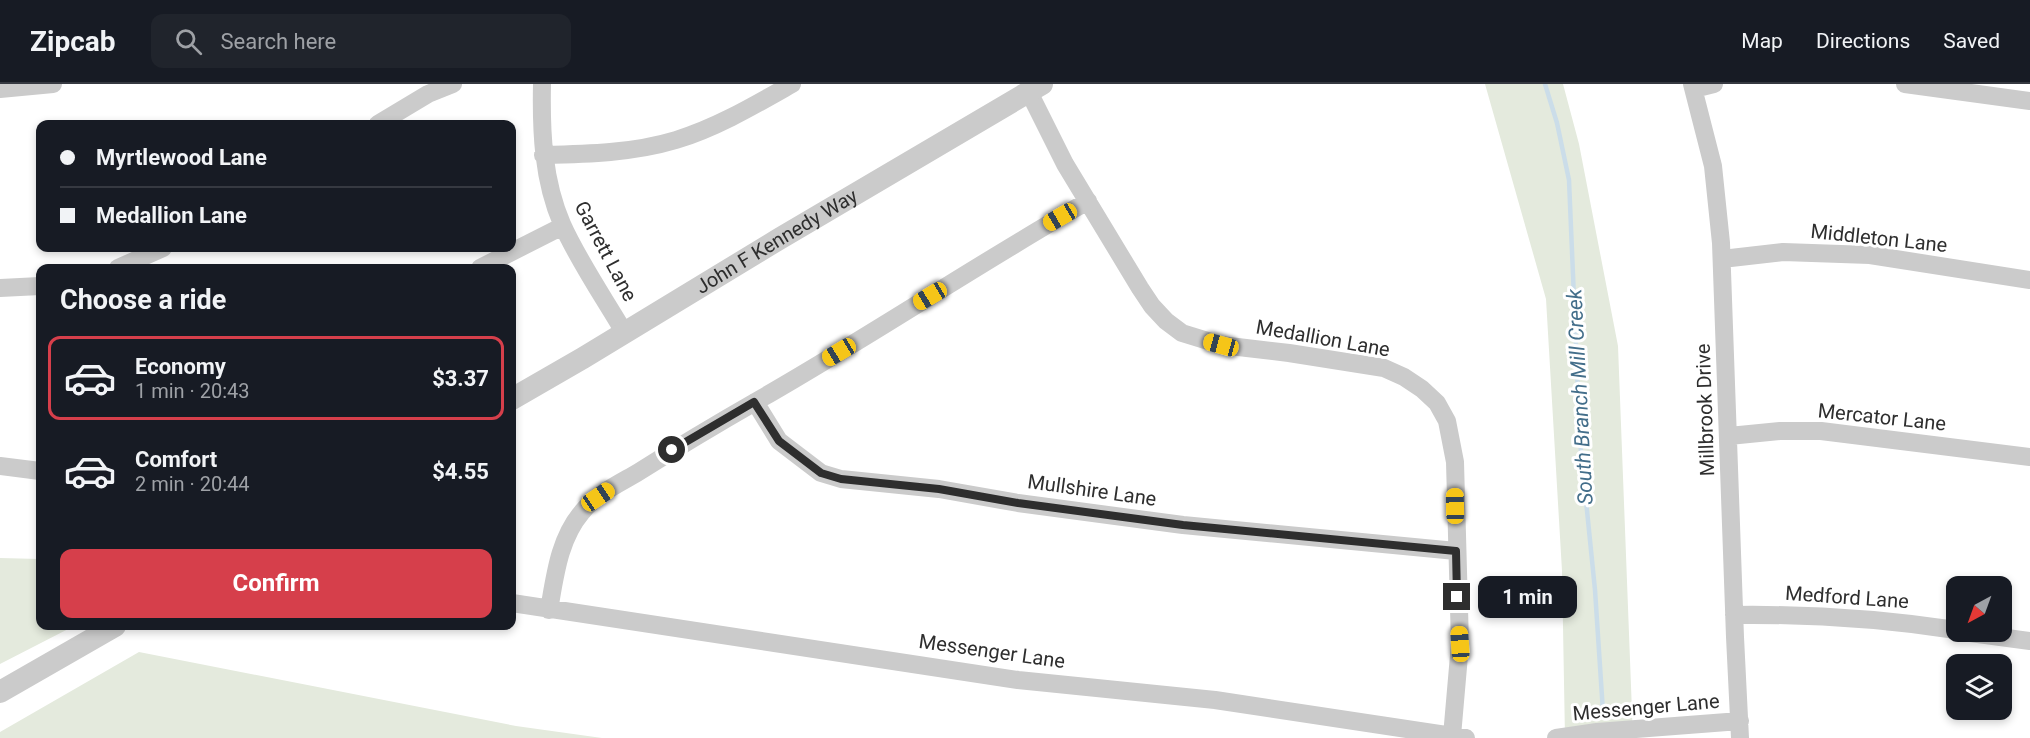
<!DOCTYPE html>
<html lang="en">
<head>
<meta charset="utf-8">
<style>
  body { margin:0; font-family:Roboto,sans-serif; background:#20242c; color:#f1f3f6; height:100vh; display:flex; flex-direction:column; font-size:22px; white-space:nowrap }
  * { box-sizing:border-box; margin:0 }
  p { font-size:20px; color:#9ea1a6 }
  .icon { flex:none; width:33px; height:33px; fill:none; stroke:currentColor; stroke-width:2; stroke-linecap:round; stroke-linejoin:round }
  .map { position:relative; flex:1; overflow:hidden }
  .side { position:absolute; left:36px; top:180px; width:480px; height:366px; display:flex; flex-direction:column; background:#171b24; border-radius:12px; box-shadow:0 3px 9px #0003 }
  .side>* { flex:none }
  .guide { position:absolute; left:36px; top:36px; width:480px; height:132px; border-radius:12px; box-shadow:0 3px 9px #0003; display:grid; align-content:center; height:132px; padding:0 24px; background:#171b24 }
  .needle { width:39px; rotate:221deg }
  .buttons { position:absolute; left:1946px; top:492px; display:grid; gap:12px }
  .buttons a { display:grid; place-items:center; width:66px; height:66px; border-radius:12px; background:#171b24; box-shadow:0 3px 9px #0003; font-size:30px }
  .end { position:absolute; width:27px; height:27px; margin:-14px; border:8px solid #2e2e2e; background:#fff; box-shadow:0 0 0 3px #fff }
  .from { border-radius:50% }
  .bubble { position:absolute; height:42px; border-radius:12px; background:#171b24; box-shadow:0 3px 9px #0003; font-size:20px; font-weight:700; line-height:42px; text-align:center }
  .car { position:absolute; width:18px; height:36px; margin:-18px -9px; border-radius:8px; box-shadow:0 0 4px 2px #0007; background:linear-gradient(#f5c518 24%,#345 0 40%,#f5c518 0 76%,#345 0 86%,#f5c518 0) }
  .guide b { display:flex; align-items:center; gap:21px; height:57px; font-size:22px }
  .guide b+b { border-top:2px solid #363941 }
  .guide i { width:15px; height:15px; background:#f1f3f6 }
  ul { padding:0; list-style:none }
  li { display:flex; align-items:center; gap:18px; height:84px; margin:0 12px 9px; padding:0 12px; border:3px solid transparent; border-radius:12px }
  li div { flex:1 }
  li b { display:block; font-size:22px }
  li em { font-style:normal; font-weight:700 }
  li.selected { border-color:#d63f4b }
  li>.icon { width:54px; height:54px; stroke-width:1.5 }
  h2 { padding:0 24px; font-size:27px; line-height:72px }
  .primary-button { display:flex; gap:12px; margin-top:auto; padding:12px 24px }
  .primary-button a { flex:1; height:69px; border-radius:12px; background:#d63f4b; color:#fff; font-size:24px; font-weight:700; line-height:69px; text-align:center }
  header { display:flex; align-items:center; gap:36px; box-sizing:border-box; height:84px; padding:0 30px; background:#171b24; border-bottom:2px solid #363941 }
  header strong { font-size:28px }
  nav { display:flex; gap:33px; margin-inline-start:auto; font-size:21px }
  .search { width:420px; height:54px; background:#20242c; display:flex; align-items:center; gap:15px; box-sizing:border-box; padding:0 21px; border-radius:12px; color:#9ea1a6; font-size:22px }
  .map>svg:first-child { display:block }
  .green { fill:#e4eadd }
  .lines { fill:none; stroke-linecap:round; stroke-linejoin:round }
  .stream { stroke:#cbdde9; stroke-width:4.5 }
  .minor { stroke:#cbcbcb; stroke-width:18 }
  .tertiary { stroke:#cbcbcb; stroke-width:22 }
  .route { stroke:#2e2e2e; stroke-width:8 }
  .labels { text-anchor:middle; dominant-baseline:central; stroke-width:6; stroke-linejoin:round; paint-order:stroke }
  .street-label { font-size:20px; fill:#2e2e2e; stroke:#fff }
  .water-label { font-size:21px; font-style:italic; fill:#436e8a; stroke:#fff }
</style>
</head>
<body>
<header>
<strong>Zipcab</strong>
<div class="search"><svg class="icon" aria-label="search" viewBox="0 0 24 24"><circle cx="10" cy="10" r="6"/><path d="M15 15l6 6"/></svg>Search here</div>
<nav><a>Map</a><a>Directions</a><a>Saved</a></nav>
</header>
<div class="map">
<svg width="2030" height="654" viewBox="0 0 2030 654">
  <rect width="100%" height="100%" fill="#fff"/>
  <!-- green -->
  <path class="green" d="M1485,0H1563L1579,60L1618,262L1633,654H1565L1562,487L1546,215Z
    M0,474L40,475V542H74L0,580Z
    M139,568L516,642L602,654H0V648Z"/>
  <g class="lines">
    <!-- stream -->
    <path class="stream" d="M1545,0L1557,39L1569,96L1580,357L1595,506L1603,628"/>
    <!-- minor -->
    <path class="minor" d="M542,0C541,48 543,96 562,140C578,176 604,214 624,248
      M1692,0L1713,82L1721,159L1735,553L1740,654
      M1905,0L2030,17
      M0,5L53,0
      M1694,5L1714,0
      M1029,8L1065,80L1140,204L1152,222L1166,237L1182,249L1221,261L1289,269L1384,284L1404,293L1422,305L1437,319L1447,337L1455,378L1460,560L1452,652
      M378,40L428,10L453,0
      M543,71C588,70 633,69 676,56C716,44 755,21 792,0
      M1722,175L1783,168L1870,171L2030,196
      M118,184L163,164
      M480,184L563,142
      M0,204L40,202
      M755,318L779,357L821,389L841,395L939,405L1018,419L1183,441L1456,467
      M1729,352L1780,347H1821L2030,373
      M0,382L40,387
      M512,519L1018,596L1215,616L1466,654
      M549,526C555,492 559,455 582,428C595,411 618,400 637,389C678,363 720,338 762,314C872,251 978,180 1088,117
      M1734,531C1808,530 1882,535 1956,546
      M1963,548L2030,557
      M1556,654L1597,648L1740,637"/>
    <!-- tertiary -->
    <g class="tertiary">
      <path id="s1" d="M512,315L583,274L779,155L1042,0"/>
      <path d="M0,608L115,542"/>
    </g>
  </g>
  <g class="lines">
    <!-- route -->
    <path class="route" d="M672,366L754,318L779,357L821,389L841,395L939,405L1018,419L1183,441L1456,467L1457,513"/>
  </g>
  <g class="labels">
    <!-- street labels -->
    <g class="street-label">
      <text transform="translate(1879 154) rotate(6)">Middleton Lane</text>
      <text stroke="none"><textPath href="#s1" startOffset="308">John F Kennedy Way</textPath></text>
      <text transform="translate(606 167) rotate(62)">Garrett Lane</text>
      <text transform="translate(1323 254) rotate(10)">Medallion Lane</text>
      <text transform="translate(1705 326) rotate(-92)">Millbrook Drive</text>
      <text transform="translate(1882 333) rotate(6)">Mercator Lane</text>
      <text transform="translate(1092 406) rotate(8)">Mullshire Lane</text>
      <text transform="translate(1847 513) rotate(4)">Medford Lane</text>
      <text transform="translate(992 567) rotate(8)">Messenger Lane</text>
      <text transform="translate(1646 623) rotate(-5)">Messenger Lane</text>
    </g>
    <!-- water labels -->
    <g class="water-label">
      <text transform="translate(1580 313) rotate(-93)">South Branch Mill Creek</text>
    </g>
  </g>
</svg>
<div class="buttons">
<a><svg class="needle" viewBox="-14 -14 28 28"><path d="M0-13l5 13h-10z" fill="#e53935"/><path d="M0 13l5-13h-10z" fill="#9ea1a6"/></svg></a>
<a><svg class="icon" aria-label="layers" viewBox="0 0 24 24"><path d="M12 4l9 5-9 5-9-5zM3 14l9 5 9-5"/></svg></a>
</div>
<i class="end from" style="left:672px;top:366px"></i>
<i class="end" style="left:1457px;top:513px"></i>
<div class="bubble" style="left:1478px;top:492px;width:99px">1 min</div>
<i class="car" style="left:1060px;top:133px;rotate:240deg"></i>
<i class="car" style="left:930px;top:212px;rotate:239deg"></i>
<i class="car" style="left:1221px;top:261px;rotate:285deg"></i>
<i class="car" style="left:839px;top:268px;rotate:239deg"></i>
<i class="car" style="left:598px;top:413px;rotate:56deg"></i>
<i class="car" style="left:1455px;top:422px;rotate:359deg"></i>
<i class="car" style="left:1460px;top:560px;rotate:356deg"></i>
<div class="guide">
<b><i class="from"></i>Myrtlewood Lane</b>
<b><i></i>Medallion Lane</b>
</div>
<section class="side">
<h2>Choose a ride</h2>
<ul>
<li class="selected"><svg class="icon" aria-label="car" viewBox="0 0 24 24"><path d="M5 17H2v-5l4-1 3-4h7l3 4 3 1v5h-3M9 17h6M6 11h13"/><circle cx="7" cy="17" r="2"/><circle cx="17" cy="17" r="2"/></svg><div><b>Economy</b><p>1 min · 20:43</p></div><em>$3.37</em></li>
<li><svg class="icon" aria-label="car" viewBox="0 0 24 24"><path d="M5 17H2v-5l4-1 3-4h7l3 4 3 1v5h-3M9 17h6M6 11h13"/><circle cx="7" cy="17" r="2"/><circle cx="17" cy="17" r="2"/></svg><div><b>Comfort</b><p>2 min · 20:44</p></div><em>$4.55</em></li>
</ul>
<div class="primary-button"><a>Confirm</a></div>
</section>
</div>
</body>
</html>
